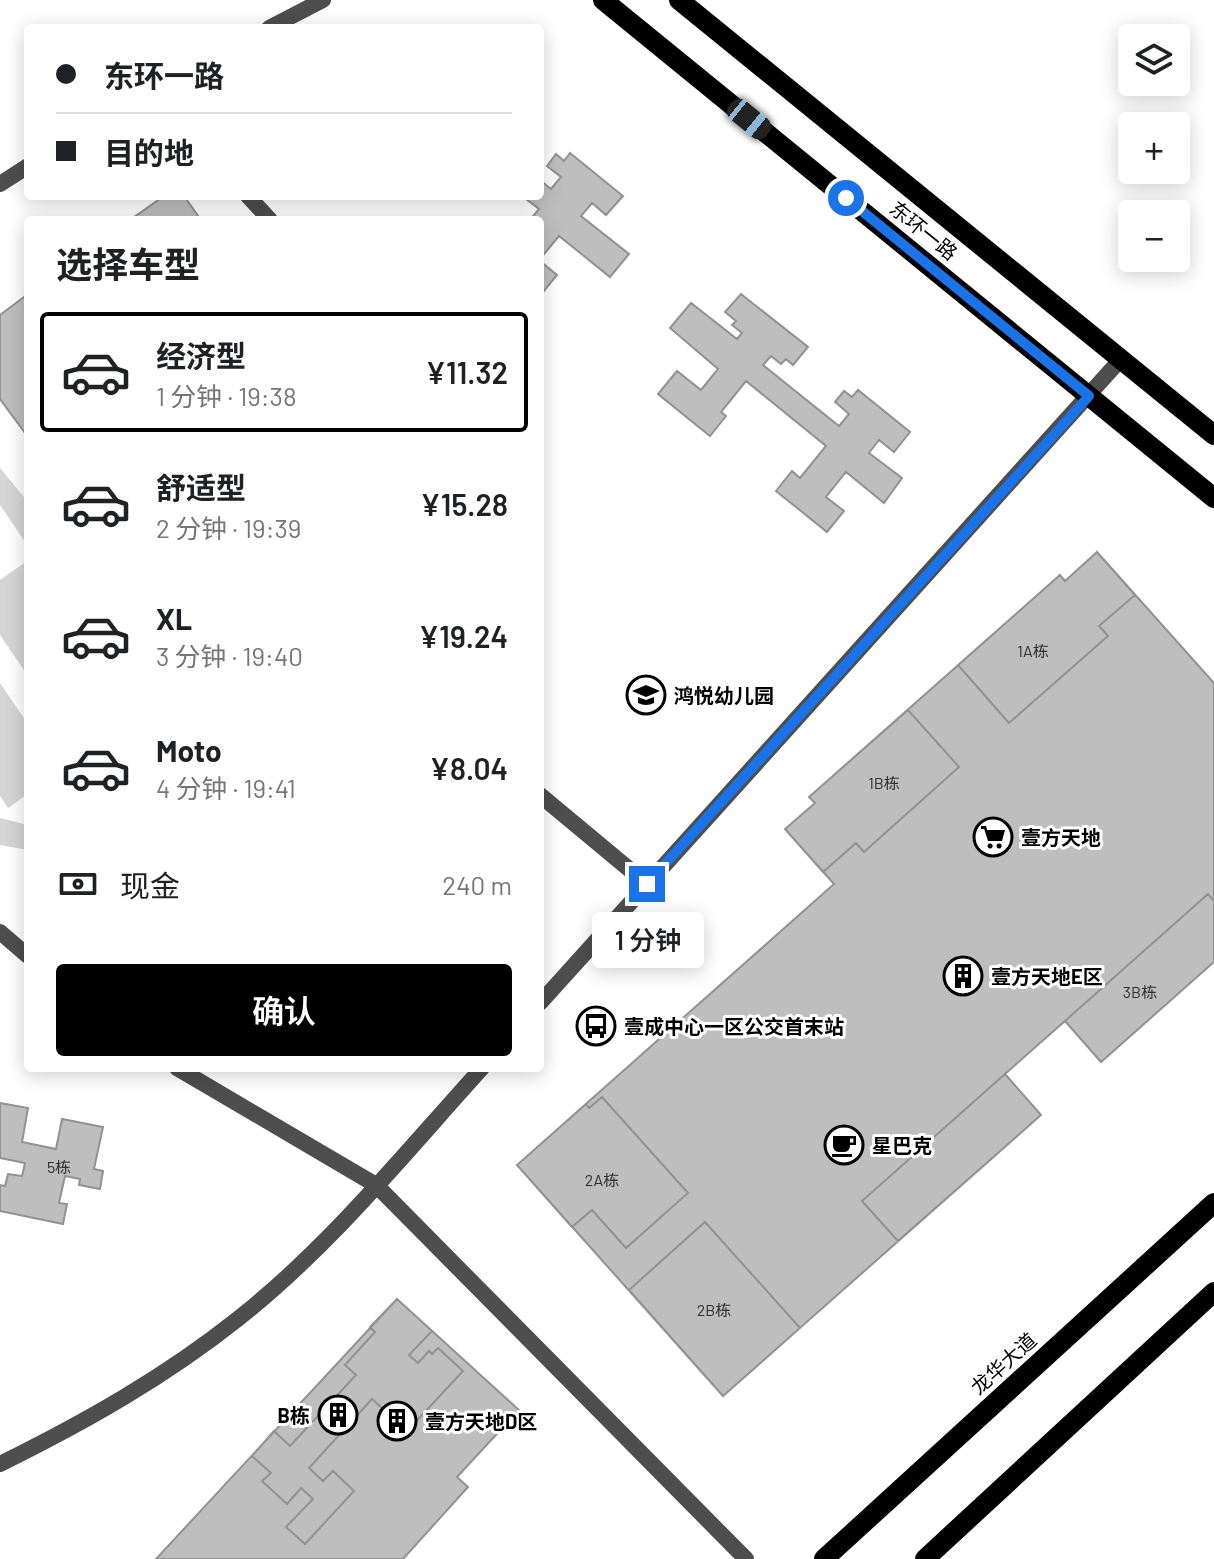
<!DOCTYPE html>
<html lang="zh">
<head>
<meta charset="utf-8">
<style>
  body { margin:0; font-family:Barlow,"Noto Sans SC",sans-serif; background:#f6f6f6; color:#202124; height:100vh; display:flex; flex-direction:column; font-size:30px; white-space:nowrap }
  * { box-sizing:border-box; margin:0 }
  p { font-size:26px; color:#757577 }
  .icon { flex:none; width:44px; height:44px; fill:none; stroke:currentColor; stroke-width:2; stroke-linecap:round; stroke-linejoin:round }
  .map { position:relative; flex:1; overflow:hidden }
  .panel { position:absolute; left:24px; top:216px; width:520px; height:856px; display:flex; flex-direction:column; background:#fff; border-radius:8px; box-shadow:0 4px 20px #0003 }
  .panel>* { flex:none }
  .top-card { position:absolute; left:24px; top:24px; width:520px; height:176px; border-radius:8px; box-shadow:0 4px 20px #0003; display:grid; align-content:center; height:176px; padding:0 32px; background:#fff }
  .buttons { position:absolute; left:1118px; top:24px; display:grid; gap:16px }
  .buttons a { display:grid; place-items:center; width:72px; height:72px; border-radius:8px; background:#fff; box-shadow:0 4px 20px #0003; font-size:40px }
  .end { position:absolute; width:36px; height:36px; margin:-18px; border:10px solid #1a73e8; background:#fff; box-shadow:0 0 0 4px #fff }
  .from { border-radius:50% }
  .bubble { position:absolute; height:56px; border-radius:8px; background:#fff; box-shadow:0 4px 20px #0003; font-size:26px; font-weight:600; line-height:56px; text-align:center }
  .car { position:absolute; width:24px; height:48px; margin:-24px -12px; border-radius:10px; box-shadow:0 0 6px 2px #0007; background:linear-gradient(#222 24%,#8ab4d8 0 40%,#222 0 76%,#8ab4d8 0 86%,#222 0) }
  .top-card b { display:flex; align-items:center; gap:28px; height:76px; font-size:30px }
  .top-card b+b { border-top:2px solid #e0e0e0 }
  .top-card i { width:20px; height:20px; background:#202124 }
  ul { padding:0; list-style:none }
  li { display:flex; align-items:center; gap:24px; height:120px; margin:0 16px 12px; padding:0 16px; border:4px solid transparent; border-radius:8px }
  li div { flex:1 }
  li b { display:block; font-size:30px }
  li em { font-style:normal; font-weight:600 }
  li.active { border-color:#000 }
  li>.icon { width:72px; height:72px; stroke-width:1.5 }
  h2 { padding:0 32px; font-size:36px; line-height:96px }
  .pay { display:flex; align-items:center; gap:20px; height:88px; padding:0 32px; font-size:30px }
  .pay p { margin-inline-start:auto }
  .action { display:flex; gap:16px; margin-top:auto; padding:16px 32px }
  .action a { flex:1; height:92px; border-radius:8px; background:#000; color:#fff; font-size:32px; font-weight:600; line-height:92px; text-align:center }
  .map>svg:first-child { display:block }
  .green { fill:#d5d5d5 }
  .building { fill:#bebebe; stroke:#929292; stroke-width:2 }
  .lines { fill:none; stroke-linecap:round; stroke-linejoin:round }
  .street { stroke:#4e4e4e; stroke-width:16 }
  .primary { stroke:#000; stroke-width:20 }
  .route { stroke:#1a73e8; stroke-width:10 }
  .labels { text-anchor:middle; dominant-baseline:central; stroke-width:6; stroke-linejoin:round; paint-order:stroke }
  .number-label { font-size:16px; fill:#303030 }
  .street-label { font-size:20px; fill:#000; stroke:#fff }
  .poi-label { font-size:20px; font-weight:bold; fill:#000; stroke:#fff; text-anchor:start }
</style>
</head>
<body>
<div class="map">
<svg width="1214" height="1559" viewBox="0 0 1214 1559">
  <rect width="100%" height="100%" fill="#fff"/>
  <!-- green -->
  <path class="green" d="M0,468L28,502V546L0,505Z
    M27,561L28,563V676L0,635V580Z
    M0,683L28,724V794L8,808L0,796Z
    M0,818L28,825V850L0,845Z"/>
  <!-- building -->
  <path class="building" d="M570,153L623,196L606,215L592,203L581,216L629,254L610,277L559,236L540,259V220H530L539,209L522,196H540V180L551,189L561,177L547,166L556,154L564,161Z
    M164,196H184L201,220H130Z
    M540,261L557,275L540,296Z
    M28,294V437L0,399V315Z
    M741,294L808,347L793,365L786,359L781,364L771,356L763,365L839,426L849,414L835,402L844,391L852,397L858,390L910,432L894,452L879,440L869,453L902,478L884,503L846,472L826,497L844,511L827,532L776,491L792,471L800,478L826,446L746,381L721,412L726,416L710,436L658,394L677,371L701,390L718,369L670,328L691,303L737,339L742,333L732,325L736,321L725,312Z
    M1097,552L1214,683V962L1101,1062L1065,1021L1005,1074L1041,1115L723,1396L517,1165L834,884L785,829L815,803L809,797L1060,575L1065,581Z
    M1097,552L1135,595L1099,626L1108,636L1009,723L958,665L1060,575L1065,581Z
    M908,710L959,767L864,852L856,843L823,872L785,829L815,803L809,797Z
    M1208,894L1214,901V962L1101,1062L1065,1021Z
    M1005,1074L1041,1115L898,1241L862,1201Z
    M602,1097L688,1193L626,1248L592,1210L572,1227L517,1165L586,1104L589,1108Z
    M0,1103L28,1108L22,1142L56,1149L62,1119L103,1127L94,1169L103,1171L100,1189L79,1185L80,1179L65,1176L59,1203L67,1204L63,1224L0,1211V1185L5,1186L8,1174L22,1176L25,1163L0,1158Z
    M705,1222L800,1328L723,1396L629,1290Z
    M397,1299L519,1410L457,1477L468,1487L403,1559H156Z
    M397,1299L432,1331L409,1355L418,1363L429,1351L432,1354L438,1348L463,1371L407,1431L372,1399L309,1468L323,1481L333,1471L354,1491L305,1544L286,1527L313,1499L301,1488L287,1504L262,1481L271,1473L252,1456L274,1431L290,1446L356,1375L345,1365L375,1332L370,1327Z"/>
  <g class="lines">
    <!-- street -->
    <path class="street" d="M269,28L323,0
      M0,184L28,166
      M248,196L270,220
      M540,795L647,884
      M0,932L28,956
      M540,1003L1121,359
      M177,1068L376,1185L746,1559
      M0,1464C85,1422 165,1377 239,1318C330,1246 404,1154 482,1068"/>
    <!-- primary -->
    <path class="primary" d="M603,0L1214,498
      M679,0L1214,435
      M824,1559L1214,1203
      M925,1559L1214,1292"/>
  </g>
  <g class="lines">
    <!-- route -->
    <path class="route" d="M647,884L1089,396L846,198"/>
  </g>
  <!-- icons -->
  <defs>
    <g id="school-ring" transform="scale(2)"><circle r="9.5" fill="#fff" stroke="#000" stroke-width="1.5"/><path d="M0-5L7-2L0 1L-7-2ZM-4 1L0 2.5L4 1V4Q0 6-4 4Z" fill="#000"/></g>
    <g id="supermarket-ring" transform="scale(2)"><circle r="9.5" fill="#fff" stroke="#000" stroke-width="1.5"/><path d="M-6-5.5h2.5l.6 2H6L4.5 2H-2.5L-4.4-4H-6ZM-1.5 3.2a1.3 1.3 0 1 0 .1 0ZM3 3.2a1.3 1.3 0 1 0 .1 0Z" fill="#000"/></g>
    <g id="building-ring" transform="scale(2)"><circle r="9.5" fill="#fff" stroke="#000" stroke-width="1.5"/><path d="M-4-6H4V6H1V3H-1V6H-4ZM-2.5-4.3h1.7v1.8h-1.7ZM.8-4.3h1.7v1.8H.8ZM-2.5-1h1.7V.8h-1.7ZM.8-1h1.7V.8H.8Z" fill="#000"/></g>
    <g id="bus-ring" transform="scale(2)"><circle r="9.5" fill="#fff" stroke="#000" stroke-width="1.5"/><path d="M-5-6H5V4H4V6H2V4H-2V6H-4V4H-5ZM-3.5-4V0h7V-4ZM-3.5 1.2v1.5H-2V1.2ZM2 1.2v1.5H3.5V1.2Z" fill="#000"/></g>
    <g id="cafe-ring" transform="scale(2)"><circle r="9.5" fill="#fff" stroke="#000" stroke-width="1.5"/><path d="M-5.5-4.5H6V0H3Q3 3.5 0 3.5H-2.5Q-5.5 3.5-5.5 0ZM3-3.2v2h1.7v-2ZM-6 4.5H4V6H-6Z" fill="#000"/></g>
  </defs>
  <g fill-rule="evenodd">
    <use href="#school-ring" x="646" y="695"/>
    <use href="#supermarket-ring" x="993" y="837"/>
    <use href="#building-ring" x="963" y="976"/>
    <use href="#bus-ring" x="596" y="1026"/>
    <use href="#cafe-ring" x="844" y="1145"/>
    <use href="#building-ring" x="338" y="1415"/>
    <use href="#building-ring" x="397" y="1421"/>
  </g>
  <g class="labels">
    <!-- number labels -->
    <g class="number-label">
      <text x="1033" y="650">1A栋</text>
      <text x="884" y="782">1B栋</text>
      <text x="1140" y="991">3B栋</text>
      <text x="59" y="1166">5栋</text>
      <text x="602" y="1179">2A栋</text>
      <text x="714" y="1309">2B栋</text>
    </g>
    <!-- street labels -->
    <g class="street-label">
      <text transform="translate(924 230) rotate(39)">东环一路</text>
      <text transform="translate(1003 1363) rotate(-42)">龙华大道</text>
    </g>
    <!-- poi labels -->
    <g class="poi-label">
      <text x="674" y="695">鸿悦幼儿园</text>
      <text x="1021" y="837">壹方天地</text>
      <text x="991" y="976">壹方天地E区</text>
      <text x="624" y="1026">壹成中心一区公交首末站</text>
      <text x="872" y="1145">星巴克</text>
      <text x="310" y="1415" text-anchor="end">B栋</text>
      <text x="425" y="1421">壹方天地D区</text>
    </g>
  </g>
</svg>
<div class="buttons">
<a><svg class="icon" aria-label="layers" viewBox="0 0 24 24"><path d="M12 4l9 5-9 5-9-5zM3 14l9 5 9-5"/></svg></a>
<a>+</a>
<a>−</a>
</div>
<i class="end from" style="left:846px;top:198px"></i>
<i class="end" style="left:647px;top:884px"></i>
<div class="bubble" style="left:592px;top:912px;width:112px">1 分钟</div>
<i class="car" style="left:749px;top:119px;rotate:129deg"></i>
<div class="top-card">
<b><i class="from"></i>东环一路</b>
<b><i></i>目的地</b>
</div>
<section class="panel">
<h2>选择车型</h2>
<ul>
<li class="active"><svg class="icon" aria-label="car" viewBox="0 0 24 24"><path d="M5 17H2v-5l4-1 3-4h7l3 4 3 1v5h-3M9 17h6M6 11h13"/><circle cx="7" cy="17" r="2"/><circle cx="17" cy="17" r="2"/></svg><div><b>经济型</b><p>1 分钟 · 19:38</p></div><em>¥11.32</em></li>
<li><svg class="icon" aria-label="car" viewBox="0 0 24 24"><path d="M5 17H2v-5l4-1 3-4h7l3 4 3 1v5h-3M9 17h6M6 11h13"/><circle cx="7" cy="17" r="2"/><circle cx="17" cy="17" r="2"/></svg><div><b>舒适型</b><p>2 分钟 · 19:39</p></div><em>¥15.28</em></li>
<li><svg class="icon" aria-label="car" viewBox="0 0 24 24"><path d="M5 17H2v-5l4-1 3-4h7l3 4 3 1v5h-3M9 17h6M6 11h13"/><circle cx="7" cy="17" r="2"/><circle cx="17" cy="17" r="2"/></svg><div><b>XL</b><p>3 分钟 · 19:40</p></div><em>¥19.24</em></li>
<li><svg class="icon" aria-label="car" viewBox="0 0 24 24"><path d="M5 17H2v-5l4-1 3-4h7l3 4 3 1v5h-3M9 17h6M6 11h13"/><circle cx="7" cy="17" r="2"/><circle cx="17" cy="17" r="2"/></svg><div><b>Moto</b><p>4 分钟 · 19:41</p></div><em>¥8.04</em></li>
</ul>
<div class="pay"><svg class="icon" aria-label="cash" viewBox="0 0 24 24"><path d="M3 7h18v10H3z"/><circle cx="12" cy="12" r="2"/></svg>现金<p>240 m</p></div>
<div class="action"><a>确认</a></div>
</section>
</div>
</body>
</html>
